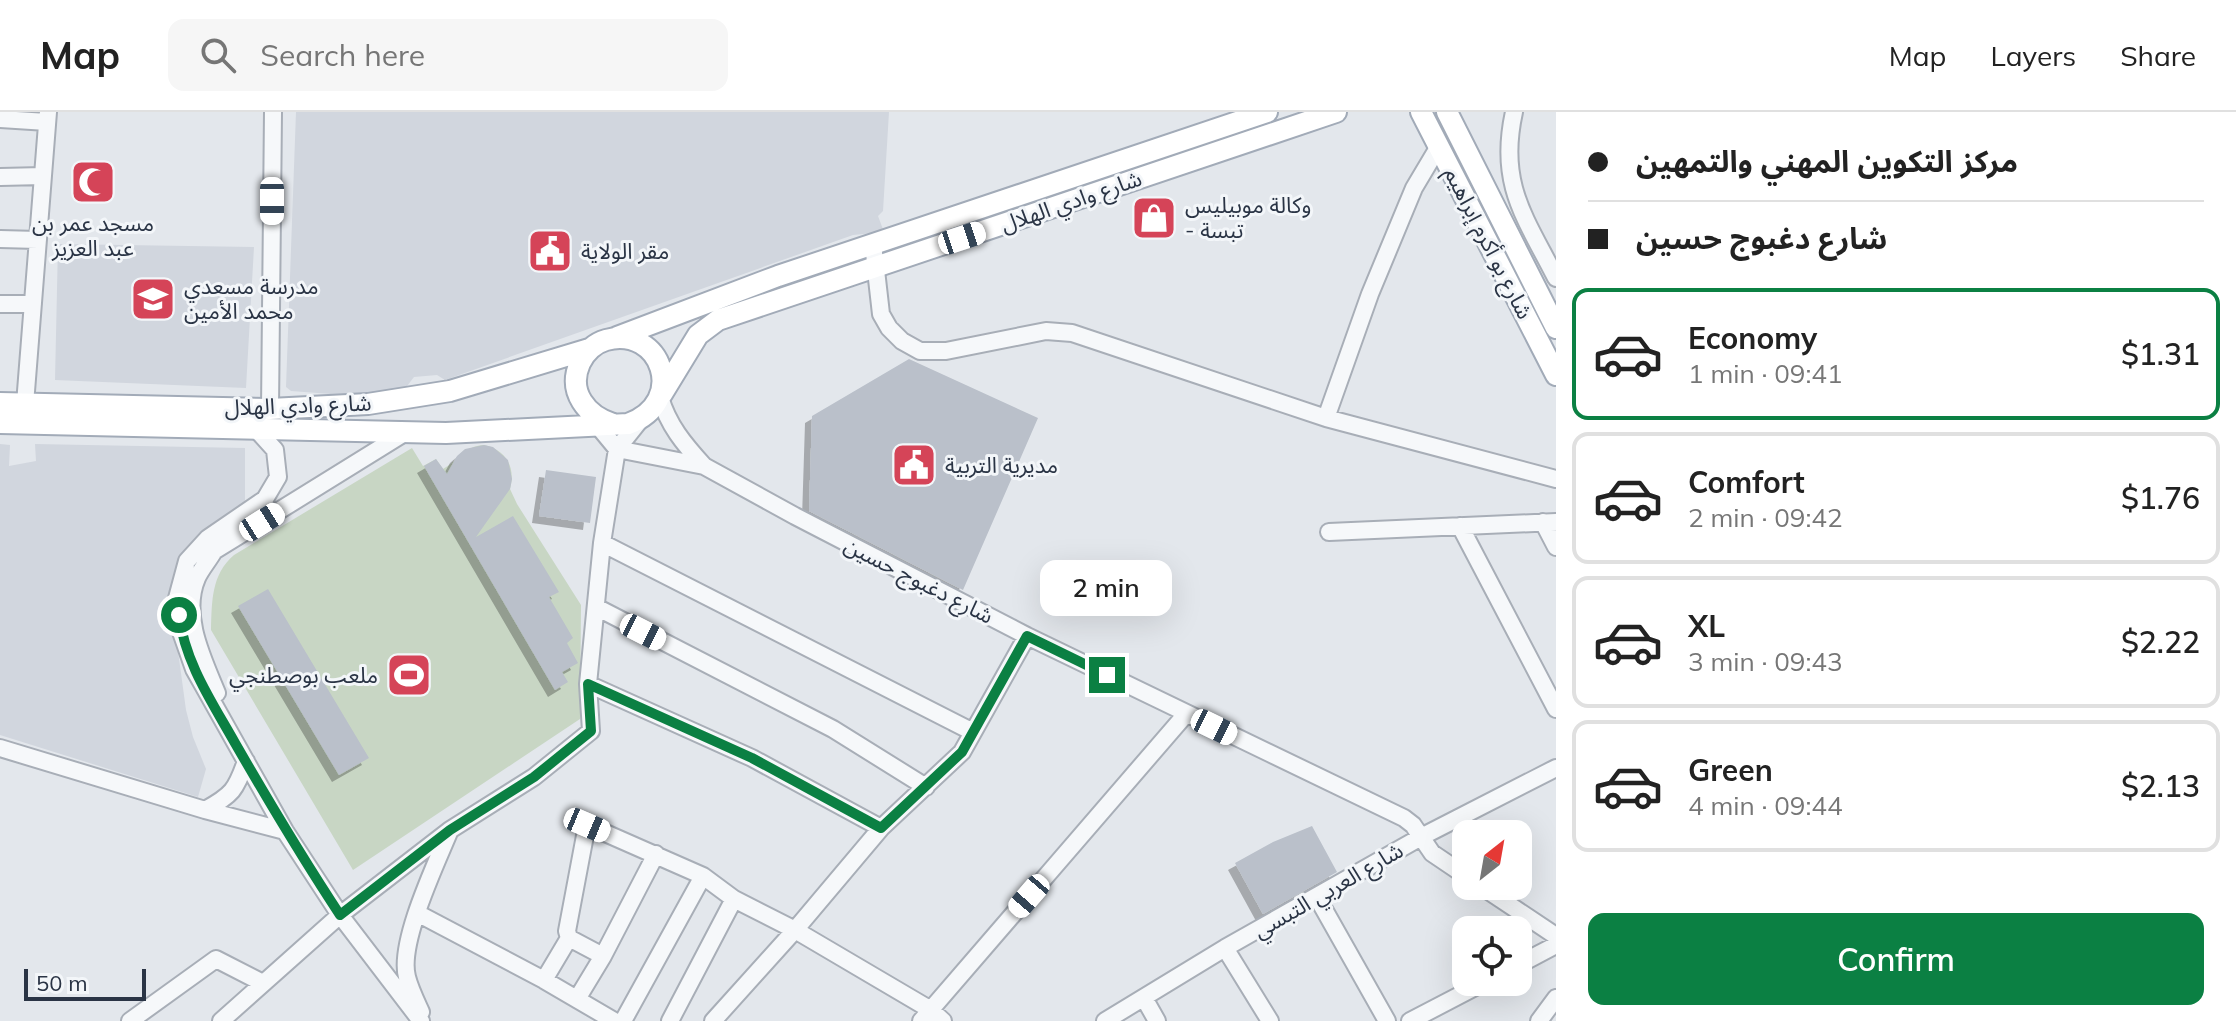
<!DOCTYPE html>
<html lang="en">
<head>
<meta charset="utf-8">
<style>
  body { margin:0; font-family:Mulish,"Noto Sans Arabic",sans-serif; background:#f6f6f6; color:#222; height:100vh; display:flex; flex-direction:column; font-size:30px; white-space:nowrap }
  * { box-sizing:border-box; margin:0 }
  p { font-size:26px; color:#767676 }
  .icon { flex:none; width:44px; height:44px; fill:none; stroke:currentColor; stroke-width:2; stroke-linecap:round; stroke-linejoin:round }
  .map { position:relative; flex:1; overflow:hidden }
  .details { display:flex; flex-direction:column; background:#fff; width:680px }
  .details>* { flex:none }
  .banner { display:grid; align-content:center; height:176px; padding:0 32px; background:#fff }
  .needle { width:52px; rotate:31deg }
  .tools { position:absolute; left:1452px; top:708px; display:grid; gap:16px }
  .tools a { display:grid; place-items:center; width:80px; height:80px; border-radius:16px; background:#fff; box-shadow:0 8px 32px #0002; font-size:40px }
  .scale { position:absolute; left:24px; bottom:20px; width:122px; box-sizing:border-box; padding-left:8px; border:4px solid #2a3445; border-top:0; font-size:22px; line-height:28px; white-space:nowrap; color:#2a3445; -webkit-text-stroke:6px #f3f6f9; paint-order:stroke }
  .end { position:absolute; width:36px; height:36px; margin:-18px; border:10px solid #0b8043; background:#fff; box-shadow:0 0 0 4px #fff }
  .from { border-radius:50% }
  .bubble { position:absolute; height:56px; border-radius:16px; background:#fff; box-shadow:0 8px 32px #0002; font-size:26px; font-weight:600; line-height:56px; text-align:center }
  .car { position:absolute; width:24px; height:48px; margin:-24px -12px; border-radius:10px; box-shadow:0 0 6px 2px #0007; background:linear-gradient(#fff 24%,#345 0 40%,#fff 0 76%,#345 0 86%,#fff 0) }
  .banner b { display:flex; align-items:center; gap:28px; height:76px; font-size:30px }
  .banner b+b { border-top:2px solid #e0e0e0 }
  .banner i { width:20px; height:20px; background:#222 }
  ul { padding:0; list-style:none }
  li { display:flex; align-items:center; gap:24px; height:132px; margin:0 16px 12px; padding:0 16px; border:4px solid #e0e0e0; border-radius:16px }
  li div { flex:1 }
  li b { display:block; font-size:30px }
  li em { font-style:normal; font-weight:600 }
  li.current { border-color:#0b8043 }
  li>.icon { width:72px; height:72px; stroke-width:1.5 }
  .cta { display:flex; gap:16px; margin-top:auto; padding:16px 32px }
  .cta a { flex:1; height:92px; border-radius:16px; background:#0b8043; color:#fff; font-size:32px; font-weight:600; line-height:92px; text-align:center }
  header { display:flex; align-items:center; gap:48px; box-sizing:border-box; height:112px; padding:0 40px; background:#fff; border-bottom:2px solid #e0e0e0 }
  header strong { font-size:38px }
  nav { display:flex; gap:44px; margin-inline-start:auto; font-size:28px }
  .search { width:560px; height:72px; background:#f6f6f6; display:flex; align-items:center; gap:20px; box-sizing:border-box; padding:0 28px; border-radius:16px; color:#767676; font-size:30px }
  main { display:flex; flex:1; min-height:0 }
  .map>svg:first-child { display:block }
  .built { fill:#d1d6de }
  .green { fill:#c8d6c4 }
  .building { fill:#bac0ca; filter:url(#shadow) }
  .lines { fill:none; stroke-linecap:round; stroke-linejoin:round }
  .minor-casing { stroke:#a8aeb7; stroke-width:20 }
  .major-casing { stroke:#a2abb8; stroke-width:24 }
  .minor { stroke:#f6f8fa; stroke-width:16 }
  .major { stroke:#fff; stroke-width:20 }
  .route { stroke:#0b8043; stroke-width:10 }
  .labels { text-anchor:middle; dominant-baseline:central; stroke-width:6; stroke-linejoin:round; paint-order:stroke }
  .street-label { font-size:22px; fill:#2a3445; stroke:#f3f6f9 }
  .poi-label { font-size:22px; fill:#2a3445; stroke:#f3f6f9; text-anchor:start }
</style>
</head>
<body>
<header>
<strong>Map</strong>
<div class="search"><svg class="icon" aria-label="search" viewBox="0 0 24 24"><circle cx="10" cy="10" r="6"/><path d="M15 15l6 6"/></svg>Search here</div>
<nav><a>Map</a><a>Layers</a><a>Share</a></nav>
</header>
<main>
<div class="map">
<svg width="1556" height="909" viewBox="0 0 1556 909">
  <defs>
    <filter id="shadow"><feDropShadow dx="-7" dy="7" stdDeviation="0" flood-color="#0004"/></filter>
  </defs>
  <rect width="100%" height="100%" fill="#e3e7ec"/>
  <!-- built -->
  <path class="built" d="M296,0H889L883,99L878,104L884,120L853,123L445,268L437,263L414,265L397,287L291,279L286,275Z
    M58,132L254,135L246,276L55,268Z
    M0,332L10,333L9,354L36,349L35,332L245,336V398L202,424L172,495L186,598L193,625L206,657L198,685L0,623Z"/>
  <!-- green -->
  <path class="green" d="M484,333C506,338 516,355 510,377L517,392L581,493L580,607L353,758L211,518C212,489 211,463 234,443L412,336L423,354L436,347L443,357C459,348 464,334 484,333Z"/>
  <!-- building -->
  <path class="building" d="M909,247L1038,306L963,478L809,399L812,304Z
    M484,333L493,335L508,348L512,367L510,377L476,425L513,404L559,480L549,485L573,526L567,531L578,551L562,560L568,570L555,578L424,354L436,347L447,362L457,344L465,337Z
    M546,358L596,365L590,411L539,404Z
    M268,477L369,646L339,663L238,494Z
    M1312,714L1337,760L1263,802L1235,751L1273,730Z"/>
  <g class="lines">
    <!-- minor casing -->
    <g class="minor-casing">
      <path id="minor" d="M1514,0C1498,72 1525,105 1556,166
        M0,7L47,10
        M0,65L43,64
        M0,127L38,128
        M873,132L881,202L889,216L902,229L920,239H946L1046,219L1072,221L1326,306L1556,367
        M0,192H33
        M660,285C668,313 684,332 704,354
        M25,292L48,0
        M270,297L273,0
        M1326,306L1370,182L1414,76L1439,34
        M593,308L617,337L704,354L795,404L1027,524L1404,706L1413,713L1432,741L1466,764
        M255,316L275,338L278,365L265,387L208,426L187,449L177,486L181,520L194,557L285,719L340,803L421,909
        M1543,410L1556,435
        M1460,414L1556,597
        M1329,420L1556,410
        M602,431L973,620
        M596,495L833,617L926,675
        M588,572L752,646L881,716
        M217,581C203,547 181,503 197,466C201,457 209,448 214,439L406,320
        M0,636L205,698L285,719
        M205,698C232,683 236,678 246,649
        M1481,774L1556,824
        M1317,785L1387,909
        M417,801L544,868L614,909
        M569,826L567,819L587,713L703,764L734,787L795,818L931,898L943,909
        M1225,836L1270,909
        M1518,853L1556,833
        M544,868L569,826L603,844
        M1144,886L1157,909
        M577,887L603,844L656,742
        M421,900C416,889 410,877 407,865C398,831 436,752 450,718
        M130,909L216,847L263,871
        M221,909L340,803L450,718L534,665L591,619L588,572L602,431L617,337L641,307
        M623,909L703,764
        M670,909L734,787
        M713,909L795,818L881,716L962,640L1027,524
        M921,909L1186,602
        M1105,909L1225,836L1421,725L1556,656
        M1410,909L1485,870
        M1539,909L1556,886"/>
    </g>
    <!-- major casing -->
    <g class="major-casing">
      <path id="major" d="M1421,0L1556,263
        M1447,0L1556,216
        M617,225L778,164L1267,0
        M662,282L698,223L718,208L1336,0
        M0,291L270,297L368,292L450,279L589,237
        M0,311L446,321L628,312C689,290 661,213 606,228C595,231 585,240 580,251C567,280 587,304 613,312"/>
    </g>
    <!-- minor -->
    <use href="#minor" class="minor"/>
    <!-- major -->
    <use href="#major" class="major"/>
  </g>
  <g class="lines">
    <!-- route -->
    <path class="route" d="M179,503C185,551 212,590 235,631C269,690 303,747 340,803L450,718L534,665L591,619L588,572L752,646L881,716L962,640L1027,524L1107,563"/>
  </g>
  <!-- icons -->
  <defs>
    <g id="mosque-square" transform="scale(2.3)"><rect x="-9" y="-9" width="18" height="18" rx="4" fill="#d54458" stroke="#f3f6f9"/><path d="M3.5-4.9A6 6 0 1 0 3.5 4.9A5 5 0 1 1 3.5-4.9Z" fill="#fff"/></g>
    <g id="shop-square" transform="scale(2.3)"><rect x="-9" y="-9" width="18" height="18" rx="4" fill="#d54458" stroke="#f3f6f9"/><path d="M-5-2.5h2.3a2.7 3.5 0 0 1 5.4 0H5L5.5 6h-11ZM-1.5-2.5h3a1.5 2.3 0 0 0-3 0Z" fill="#fff"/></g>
    <g id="civic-square" transform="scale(2.3)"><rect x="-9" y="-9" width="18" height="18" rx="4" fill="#d54458" stroke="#f3f6f9"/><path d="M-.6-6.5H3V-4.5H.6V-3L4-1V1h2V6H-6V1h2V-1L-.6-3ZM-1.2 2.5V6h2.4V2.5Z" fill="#fff"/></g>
    <g id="school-square" transform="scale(2.3)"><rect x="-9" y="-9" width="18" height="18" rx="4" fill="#d54458" stroke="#f3f6f9"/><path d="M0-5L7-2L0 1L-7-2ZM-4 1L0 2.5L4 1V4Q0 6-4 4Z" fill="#fff"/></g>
    <g id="stadium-square" transform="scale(2.3)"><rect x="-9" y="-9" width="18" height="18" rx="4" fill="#d54458" stroke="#f3f6f9"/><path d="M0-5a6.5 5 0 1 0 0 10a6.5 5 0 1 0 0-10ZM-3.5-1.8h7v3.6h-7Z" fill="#fff"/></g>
  </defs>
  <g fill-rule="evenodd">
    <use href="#mosque-square" x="93" y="70"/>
    <use href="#shop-square" x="1154" y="106"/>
    <use href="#civic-square" x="550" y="139"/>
    <use href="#school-square" x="153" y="187"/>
    <use href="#civic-square" x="914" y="353"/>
    <use href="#stadium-square" x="409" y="563"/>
  </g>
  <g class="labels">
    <!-- street labels -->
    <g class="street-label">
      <text transform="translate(1071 89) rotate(-19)">شارع وادي الهلال</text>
      <text transform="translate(1489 131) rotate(63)">شارع بو أكرم إبراهيم</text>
      <text transform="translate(298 293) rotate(-2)">شارع وادي الهلال</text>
      <text transform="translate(919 468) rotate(27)">شارع دغبوج حسين</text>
      <text transform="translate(1328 778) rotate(-30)">شارع العربي التبسي</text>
    </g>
    <!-- poi labels -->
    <g class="poi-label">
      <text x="1185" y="93">وكالة موبيليس<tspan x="1185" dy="25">- تبسة</tspan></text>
      <text x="93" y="111" text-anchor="middle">مسجد عمر بن<tspan x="93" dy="25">عبد العزيز</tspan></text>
      <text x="581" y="139">مقر الولاية</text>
      <text x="184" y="174">مدرسة مسعدي<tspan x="184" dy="25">محمد الأمين</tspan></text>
      <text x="945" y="353">مديرية التربية</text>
      <text x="378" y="563" text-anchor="end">ملعب بوصطنجي</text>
    </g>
  </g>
</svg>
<div class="tools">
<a><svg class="needle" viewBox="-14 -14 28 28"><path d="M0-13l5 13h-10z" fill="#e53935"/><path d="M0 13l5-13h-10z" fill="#767676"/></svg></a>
<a><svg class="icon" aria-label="locate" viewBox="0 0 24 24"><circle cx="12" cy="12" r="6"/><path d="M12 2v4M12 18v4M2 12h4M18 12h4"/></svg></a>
</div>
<div class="scale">50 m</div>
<i class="end from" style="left:179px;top:503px"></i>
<i class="end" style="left:1107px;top:563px"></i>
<div class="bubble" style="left:1040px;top:448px;width:132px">2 min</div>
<i class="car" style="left:272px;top:89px;rotate:180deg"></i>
<i class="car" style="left:962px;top:126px;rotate:72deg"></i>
<i class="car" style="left:262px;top:410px;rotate:58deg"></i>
<i class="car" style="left:643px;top:520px;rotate:117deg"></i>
<i class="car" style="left:1214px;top:615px;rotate:116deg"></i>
<i class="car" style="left:587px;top:713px;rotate:113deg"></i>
<i class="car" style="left:1029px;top:784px;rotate:221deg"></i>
</div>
<section class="details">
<div class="banner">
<b><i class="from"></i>مركز التكوين المهني والتمهين</b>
<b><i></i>شارع دغبوج حسين</b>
</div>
<ul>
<li class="current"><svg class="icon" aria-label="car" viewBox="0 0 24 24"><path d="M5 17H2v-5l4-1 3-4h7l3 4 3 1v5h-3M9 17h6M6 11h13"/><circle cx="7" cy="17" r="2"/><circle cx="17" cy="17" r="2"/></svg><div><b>Economy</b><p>1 min · 09:41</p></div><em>$1.31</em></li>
<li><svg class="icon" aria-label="car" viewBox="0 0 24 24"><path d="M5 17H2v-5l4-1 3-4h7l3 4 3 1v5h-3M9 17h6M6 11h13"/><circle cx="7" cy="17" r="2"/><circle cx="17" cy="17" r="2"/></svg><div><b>Comfort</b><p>2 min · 09:42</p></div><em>$1.76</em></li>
<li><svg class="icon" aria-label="car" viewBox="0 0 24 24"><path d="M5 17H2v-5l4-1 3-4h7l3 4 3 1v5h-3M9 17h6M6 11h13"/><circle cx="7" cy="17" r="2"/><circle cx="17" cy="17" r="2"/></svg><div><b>XL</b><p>3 min · 09:43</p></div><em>$2.22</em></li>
<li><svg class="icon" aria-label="car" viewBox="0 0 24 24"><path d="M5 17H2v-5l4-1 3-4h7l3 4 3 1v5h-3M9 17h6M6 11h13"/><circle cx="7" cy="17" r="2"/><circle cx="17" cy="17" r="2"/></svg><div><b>Green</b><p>4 min · 09:44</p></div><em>$2.13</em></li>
</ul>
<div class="cta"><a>Confirm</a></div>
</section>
</main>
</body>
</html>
